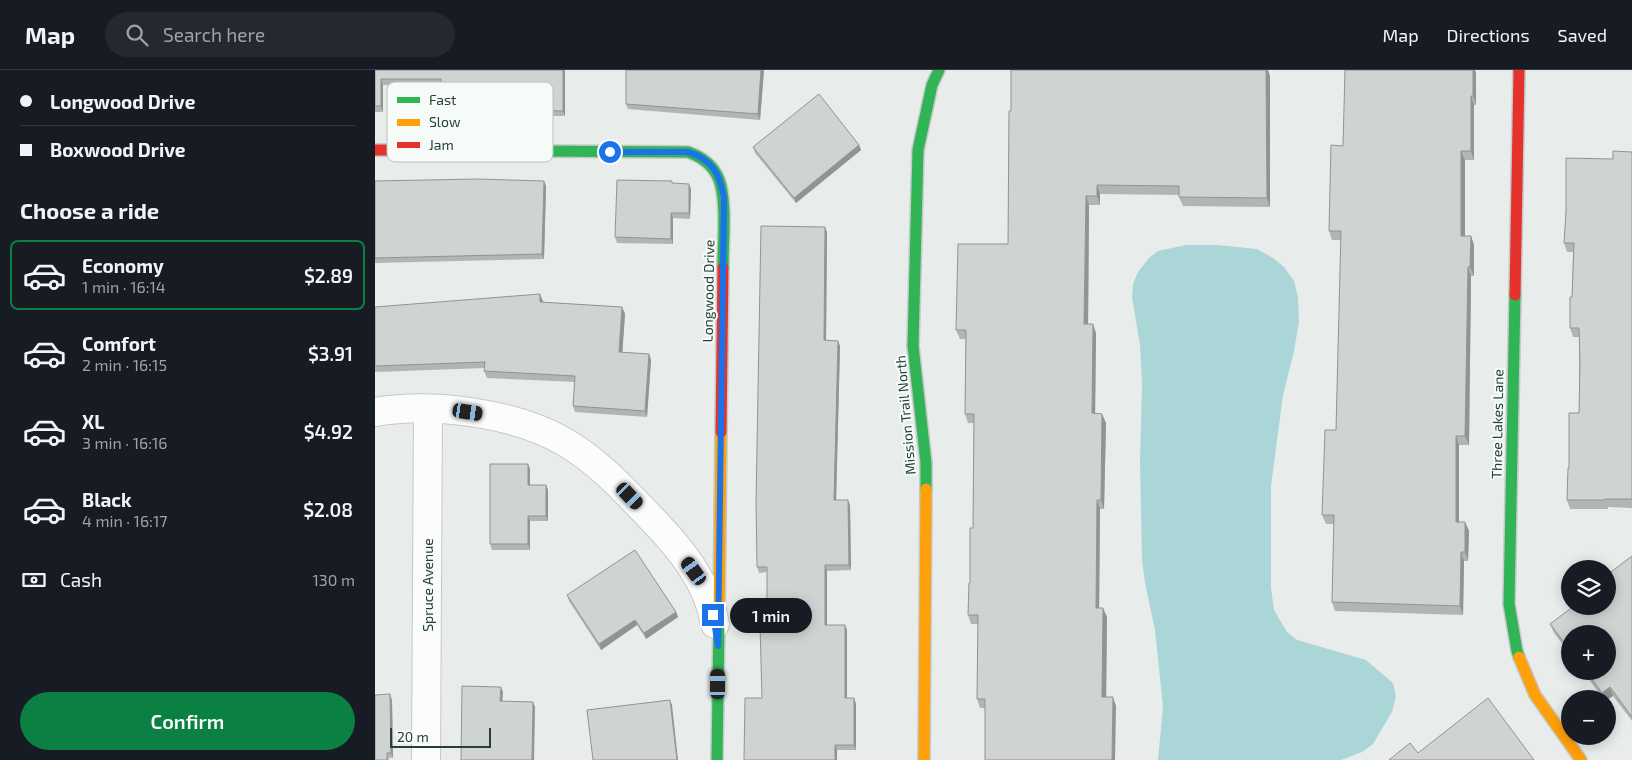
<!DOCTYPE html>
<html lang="en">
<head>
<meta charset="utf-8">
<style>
  body { margin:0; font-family:"Exo 2",sans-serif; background:#242831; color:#f1f3f6; height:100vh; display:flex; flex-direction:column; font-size:19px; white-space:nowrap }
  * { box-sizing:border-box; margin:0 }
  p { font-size:16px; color:#9ea1a6 }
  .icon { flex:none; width:28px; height:28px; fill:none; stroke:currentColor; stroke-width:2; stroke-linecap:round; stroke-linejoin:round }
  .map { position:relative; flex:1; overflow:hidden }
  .details { display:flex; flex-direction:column; background:#171b24; width:375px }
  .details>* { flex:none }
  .guide { display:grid; align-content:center; height:110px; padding:0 20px; background:#171b24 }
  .buttons { position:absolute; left:1186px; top:490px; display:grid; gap:10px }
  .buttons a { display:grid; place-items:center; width:55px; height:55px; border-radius:50%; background:#171b24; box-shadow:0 2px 12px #0003; font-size:25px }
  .scale { position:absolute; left:15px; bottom:12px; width:101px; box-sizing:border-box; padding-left:5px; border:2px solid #254037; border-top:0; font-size:14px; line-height:18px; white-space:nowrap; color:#254037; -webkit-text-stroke:4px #f7fbf8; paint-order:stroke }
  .end { position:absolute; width:22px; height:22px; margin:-11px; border:6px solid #1a73e8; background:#fff; box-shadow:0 0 0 2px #fff }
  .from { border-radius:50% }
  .bubble { position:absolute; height:35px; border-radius:18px; background:#171b24; box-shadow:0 2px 12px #0003; font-size:16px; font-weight:600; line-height:35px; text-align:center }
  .car { position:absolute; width:15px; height:30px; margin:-15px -8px; border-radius:6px; box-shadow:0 0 4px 1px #0007; background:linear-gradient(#222 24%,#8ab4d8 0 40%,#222 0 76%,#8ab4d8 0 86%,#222 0) }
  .guide b { display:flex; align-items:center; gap:18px; height:48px; font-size:19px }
  .guide b+b { border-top:1px solid #363941 }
  .guide i { width:12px; height:12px; background:#f1f3f6 }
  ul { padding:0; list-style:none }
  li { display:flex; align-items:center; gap:15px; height:70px; margin:0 10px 8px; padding:0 10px; border:2px solid transparent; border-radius:8px }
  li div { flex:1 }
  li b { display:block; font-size:19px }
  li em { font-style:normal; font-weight:600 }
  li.on { border-color:#0b8043 }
  li>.icon { width:45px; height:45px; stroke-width:1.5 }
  h2 { padding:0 20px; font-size:22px; line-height:60px }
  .pay { display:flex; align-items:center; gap:12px; height:55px; padding:0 20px; font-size:19px }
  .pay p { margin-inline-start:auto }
  .primary-button { display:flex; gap:10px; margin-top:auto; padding:10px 20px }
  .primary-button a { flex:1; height:58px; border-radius:30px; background:#0b8043; color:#fff; font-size:20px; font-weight:600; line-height:58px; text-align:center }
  header { display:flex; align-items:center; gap:30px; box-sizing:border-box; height:70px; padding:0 25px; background:#171b24; border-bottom:1px solid #363941 }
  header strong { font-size:24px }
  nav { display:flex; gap:28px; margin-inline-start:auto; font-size:18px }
  .search { width:350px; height:45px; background:#242831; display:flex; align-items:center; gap:12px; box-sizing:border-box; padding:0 18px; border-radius:28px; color:#9ea1a6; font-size:19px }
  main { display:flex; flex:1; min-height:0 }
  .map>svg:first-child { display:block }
  .water { fill:#aad6d8 }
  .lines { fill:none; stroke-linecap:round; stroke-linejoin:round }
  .street-casing { stroke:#c5c9c7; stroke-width:30 }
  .fast-casing { stroke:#c3cac7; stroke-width:14 }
  .slow-casing { stroke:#c3cac7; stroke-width:14 }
  .jam-casing { stroke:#c3cac7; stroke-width:14 }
  .street { stroke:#fcfcfc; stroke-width:28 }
  .fast { stroke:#30b455; stroke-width:11 }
  .slow { stroke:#ff9f0a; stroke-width:11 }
  .jam { stroke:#e5322d; stroke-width:11 }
  .wall { fill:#b2b5b4 }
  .shaded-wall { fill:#919492 }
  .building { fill:#cfd3d1; stroke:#919492 }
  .route { stroke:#1a73e8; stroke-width:6 }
  .labels { text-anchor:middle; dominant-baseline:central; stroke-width:4; stroke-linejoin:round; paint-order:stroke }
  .street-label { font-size:14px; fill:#254037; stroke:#f7fbf8 }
  .key { fill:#f7fbf8; stroke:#b8c3be; stroke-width:1 }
  .key-label { font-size:14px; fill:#254037 }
</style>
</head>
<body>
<header>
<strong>Map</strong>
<div class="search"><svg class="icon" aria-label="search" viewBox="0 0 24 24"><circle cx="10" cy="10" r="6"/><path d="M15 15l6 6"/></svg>Search here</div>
<nav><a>Map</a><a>Directions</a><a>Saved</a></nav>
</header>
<main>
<section class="details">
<div class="guide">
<b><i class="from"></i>Longwood Drive</b>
<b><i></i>Boxwood Drive</b>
</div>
<h2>Choose a ride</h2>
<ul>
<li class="on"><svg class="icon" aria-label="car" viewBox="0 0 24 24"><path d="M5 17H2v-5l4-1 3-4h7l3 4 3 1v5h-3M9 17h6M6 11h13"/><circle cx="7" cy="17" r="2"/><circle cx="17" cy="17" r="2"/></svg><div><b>Economy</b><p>1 min · 16:14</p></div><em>$2.89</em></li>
<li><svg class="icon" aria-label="car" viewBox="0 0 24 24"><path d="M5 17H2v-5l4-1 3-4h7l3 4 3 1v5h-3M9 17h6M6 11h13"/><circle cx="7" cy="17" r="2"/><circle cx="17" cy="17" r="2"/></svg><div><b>Comfort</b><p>2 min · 16:15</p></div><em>$3.91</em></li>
<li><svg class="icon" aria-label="car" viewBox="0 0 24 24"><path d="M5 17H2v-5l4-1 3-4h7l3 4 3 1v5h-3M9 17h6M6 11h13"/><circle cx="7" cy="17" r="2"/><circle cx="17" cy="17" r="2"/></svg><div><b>XL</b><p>3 min · 16:16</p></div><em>$4.92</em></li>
<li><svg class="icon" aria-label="car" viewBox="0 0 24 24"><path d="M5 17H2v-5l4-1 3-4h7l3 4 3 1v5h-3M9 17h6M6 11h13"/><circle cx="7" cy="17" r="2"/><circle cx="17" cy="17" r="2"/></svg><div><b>Black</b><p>4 min · 16:17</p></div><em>$2.08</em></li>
</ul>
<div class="pay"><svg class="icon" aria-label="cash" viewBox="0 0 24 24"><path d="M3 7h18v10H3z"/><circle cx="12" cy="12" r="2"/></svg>Cash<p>130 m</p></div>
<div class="primary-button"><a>Confirm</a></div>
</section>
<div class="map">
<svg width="1257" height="690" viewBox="0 0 1257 690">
  <rect width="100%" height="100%" fill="#e8ecea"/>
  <!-- water -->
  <path class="water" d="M811,175H843L882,179L898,188L909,197L919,211L923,227L924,252L919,281L908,325L896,416V518L899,540L912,562L922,570L991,590L1018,613L1021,626L1017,642L998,674L987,682L966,690H783L788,637L780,560L770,513L767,490L765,391L767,313L765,275L757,227L758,214L763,202L774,188L783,181Z"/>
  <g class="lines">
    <!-- street casing -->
    <g class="street-casing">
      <path id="street" d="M0,342C57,332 138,343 188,371C222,390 250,421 277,449C306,479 333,512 340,554
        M51,690L53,339"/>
    </g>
    <!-- fast casing -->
    <g class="fast-casing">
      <path id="fast" d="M155,81L313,82C347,94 349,119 349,151C349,167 348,182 348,198
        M1140,225L1134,534L1142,581L1144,587
        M551,419V393L538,276L543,80L557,15L564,0
        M342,690L344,550"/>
    </g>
    <!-- slow casing -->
    <g class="slow-casing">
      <path id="slow" d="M344,550L346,362
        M1144,587L1160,625L1206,690
        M549,690L551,419"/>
    </g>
    <!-- jam casing -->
    <g class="jam-casing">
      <path id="jam" d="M0,80L155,81
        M1140,225L1144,0
        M346,362L348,198"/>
    </g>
    <!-- street -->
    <use href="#street" class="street"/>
    <!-- fast -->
    <use href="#fast" class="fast"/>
    <!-- slow -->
    <use href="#slow" class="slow"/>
    <!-- jam -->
    <use href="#jam" class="jam"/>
  </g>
  <!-- wall -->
  <path class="wall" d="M0,0H190V46H149L147,41H68L66,36V15H8V42H0Z
    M251,0H389L385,50L253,39L251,34Z
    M1098,0H1100L1101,3V35H1099V90H1090V166H1096L1099,175V206H1096L1094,375H1084V452H1090L1094,461L1093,491H1089L1088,545L960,541L957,532L959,454H951L947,445L961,360L966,170H957L954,161Z
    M895,6V137L808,136L804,127V125L725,124V135H714L713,254L721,263L720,343L727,344L731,353L729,439H725L724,538L732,547L731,627L741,636L605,638L602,629L603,554H596L593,545L598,458L599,353H593L590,344L591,269H585L581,260L633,174L634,41Z
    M484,75L486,80L421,133L380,83L378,77Z
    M1257,82V438L1233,437V439H1195L1192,430L1194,398L1204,343V267H1198L1195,258L1197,227L1198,182H1192L1189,173L1191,142L1238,89Z
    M0,111L171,116L169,189L0,193Z
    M298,113L316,119L315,149L298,148V174L242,173L240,167Z
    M452,162L451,271L465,276L461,430L475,435L476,500L452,501V555L472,560V628H479L481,634V680H462L387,628L392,555V502L384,503L382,497Z
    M168,231V233L247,237L250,244L247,282L274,284L276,290L272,347L200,342L198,336L200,312L112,308L109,301V298L0,302V237Z
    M155,399V415H171L173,420V451H155V480H117L115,474Z
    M1257,486V651L1238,626L1232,629H1228L1208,601H1232L1195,564V584L1179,563L1175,554L1232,536Z
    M192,525L301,542L303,547L271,569L262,555L226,580L194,531Z
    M17,630L18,688H14V690H0Z"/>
  <!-- shaded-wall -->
  <path class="shaded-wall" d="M188,0H190V46L188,41Z
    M386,0H389L385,50L383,44Z
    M891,0H893L895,6V137L892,128Z
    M1098,0H1100L1101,3V35L1098,26Z
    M6,9L8,15V42L6,36Z
    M1096,26L1099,35V90L1096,81Z
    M484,75L486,80L421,133L419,128Z
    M1086,81L1090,90V175L1086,166Z
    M169,111L171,116L169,189L167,184Z
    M314,114L316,119L315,149L314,143Z
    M722,115L725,124V135L722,126Z
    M711,126L714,135L713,263L709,254Z
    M296,143L298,148V174L296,169Z
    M450,157L452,162L451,276L449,270Z
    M1096,166L1099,175V206L1095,197Z
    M1093,197L1096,206L1094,375L1090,366Z
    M165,224L168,231L167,239L165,232Z
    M247,237L250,244L247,288L244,282Z
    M718,254L721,263L720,352L717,343Z
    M463,271L465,276L461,435L459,430Z
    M274,284L276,290L272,347L270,341Z
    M727,344L731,353L729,439L726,430Z
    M1081,366L1084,375V461L1081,452Z
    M153,394L155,399V420L153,415Z
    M171,415L173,420V451L171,446Z
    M473,430L475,435L476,500L474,495Z
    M722,430L725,439L724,547L721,538Z
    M153,446L155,451V480L153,474Z
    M1090,452L1094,461L1093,491L1090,482Z
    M1086,482L1089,491L1088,545L1085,536Z
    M450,495L452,501V560L450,555Z
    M728,538L732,547L731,636L727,627Z
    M301,542L303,547L271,569L269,563Z
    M260,550L262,555L226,580L224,574Z
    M470,555L472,560V634L470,628Z
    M126,617L128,622L127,637L125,631Z
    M1235,617L1238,626L1232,630V629H1229L1227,623Z
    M15,624L17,630L18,688L16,683Z
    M738,627L741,636L740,690H737Z
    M479,628L481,634V680L479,675Z
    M295,630L297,635L303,690H302Z
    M158,632L160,637L159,690H157Z
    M460,675L462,680V690H460Z"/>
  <!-- building -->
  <path class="building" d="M0,0H188V41L147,40V36H66V9H6V36H0Z
    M251,0H386L383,44L251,34Z
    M636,0H891L892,128L804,127V116L722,115V126H711L709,254H718L717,343L727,344L726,430H722L721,538H728L727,627H738L737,690H610V629H602L603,545H593L594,513H595V458H598L599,344H590L591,260H581L583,174H633L634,41H636Z
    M970,0H1098V26H1096V81H1086V166H1096L1095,197H1093L1090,366H1081V452H1090V482H1086L1085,536L957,532L959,445H947L950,360H961L966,161H954L956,75L968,76Z
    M444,24L484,75L419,128L378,77Z
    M1238,81L1257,82V429H1230L1229,430H1192L1193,398H1194V343H1204L1205,291L1204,258H1195V227H1197L1199,173H1189L1191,142V88L1238,89Z
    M102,109L169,111L167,184L0,188V111Z
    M242,110L297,111V113L314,114V143H296V169L240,167Z
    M386,156L450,157L449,270L463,271L459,430H473L474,495H450V555H470V628H479V675H460V690H369L370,628H387L385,555H392V497H382L381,432Z
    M165,224V232L247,237L244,282L274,284L270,341L198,336L200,306L109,301L110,292L0,296V237Z
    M115,394H153V415H171V446H153V474H115Z
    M260,480L301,542L269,563L260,550L224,574L192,525Z
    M1257,486V647L1235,617L1227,623L1211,601H1232V564H1195V580L1175,554L1199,536H1232V505Z
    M87,616L126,617L125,631L158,632L157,690H86Z
    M15,624L16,683H12V690H0V625Z
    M1113,628L1159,690H1014L1035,673L1043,683Z
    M295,630L302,690H218L212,640Z"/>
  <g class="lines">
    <!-- route -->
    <path class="route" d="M235,82H313C337,89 345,104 349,128L343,576L338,545"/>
  </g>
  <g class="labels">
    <!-- street labels -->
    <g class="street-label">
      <text transform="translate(333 221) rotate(-89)">Longwood Drive</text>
      <text transform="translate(530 345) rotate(-95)">Mission Trail North</text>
      <text transform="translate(1122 354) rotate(-89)">Three Lakes Lane</text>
      <text transform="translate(52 515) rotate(-90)">Spruce Avenue</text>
    </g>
  </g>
  <!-- legend -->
  <rect x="12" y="12" width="166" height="80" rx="8" class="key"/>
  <rect x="22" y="27" width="23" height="6" fill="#30b455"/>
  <rect x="22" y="49" width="23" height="7" fill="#ff9f0a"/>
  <rect x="22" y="72" width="23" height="6" fill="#e5322d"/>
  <g class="key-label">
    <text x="54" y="35">Fast</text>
    <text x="54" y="57">Slow</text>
    <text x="54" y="80">Jam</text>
  </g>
</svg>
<div class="buttons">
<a><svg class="icon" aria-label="layers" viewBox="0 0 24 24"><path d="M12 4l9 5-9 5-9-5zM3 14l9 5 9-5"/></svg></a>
<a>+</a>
<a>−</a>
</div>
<div class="scale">20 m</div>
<i class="end from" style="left:235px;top:82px"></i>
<i class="end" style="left:338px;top:545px"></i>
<div class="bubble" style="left:355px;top:528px;width:82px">1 min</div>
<i class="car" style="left:93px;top:342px;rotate:99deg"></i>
<i class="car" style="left:255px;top:426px;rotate:136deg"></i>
<i class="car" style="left:319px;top:501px;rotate:324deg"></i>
<i class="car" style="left:343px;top:614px;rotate:0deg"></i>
</div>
</main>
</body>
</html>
